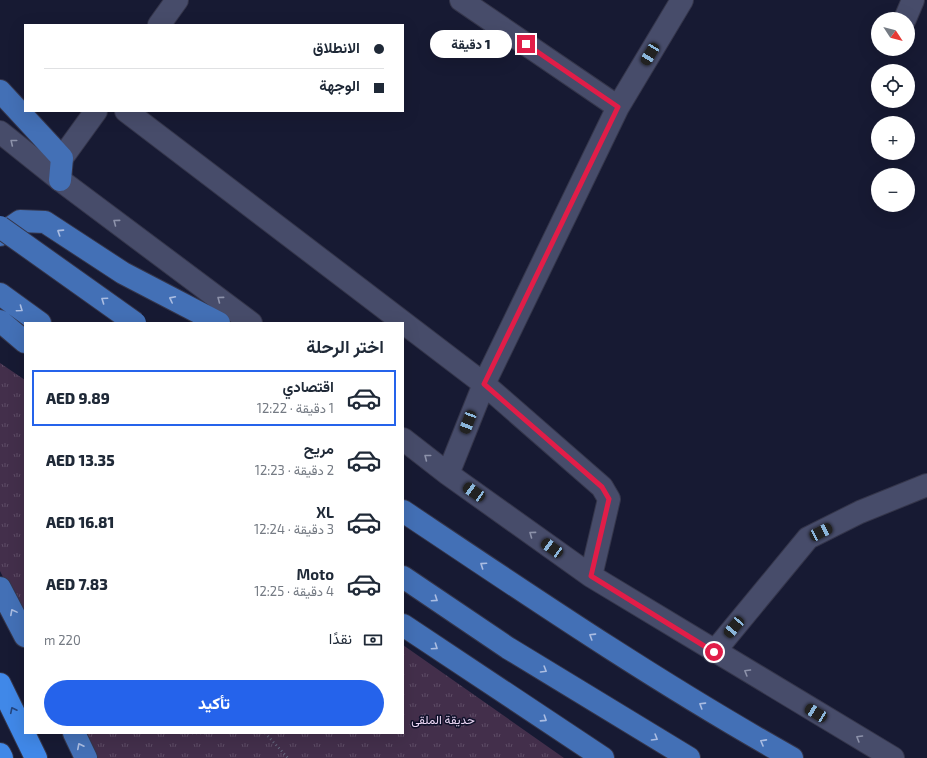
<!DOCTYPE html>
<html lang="ar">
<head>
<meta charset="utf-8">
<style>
  body { margin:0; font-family:"Exo 2",Vazirmatn,sans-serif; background:#f6f6f7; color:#1f2937; direction:rtl; height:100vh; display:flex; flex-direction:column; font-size:15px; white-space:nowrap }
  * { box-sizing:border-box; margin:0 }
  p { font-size:13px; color:#747a83 }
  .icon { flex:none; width:22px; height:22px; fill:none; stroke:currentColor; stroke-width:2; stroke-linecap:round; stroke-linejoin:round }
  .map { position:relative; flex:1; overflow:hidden; direction:ltr }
  .panel { position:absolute; left:24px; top:322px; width:380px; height:412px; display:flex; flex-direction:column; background:#fff; border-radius:0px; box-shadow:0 4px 16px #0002; direction:rtl }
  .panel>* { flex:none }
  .guide { position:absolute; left:24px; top:24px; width:380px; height:88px; border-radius:0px; box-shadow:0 4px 16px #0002; direction:rtl; display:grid; align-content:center; height:88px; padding:0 20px; background:#fff }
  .needle { width:26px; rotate:126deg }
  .tools { position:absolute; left:871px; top:12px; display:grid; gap:8px }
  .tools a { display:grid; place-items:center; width:44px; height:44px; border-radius:50%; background:#fff; box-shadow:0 4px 16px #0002; font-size:20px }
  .end { position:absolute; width:18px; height:18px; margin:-9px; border:5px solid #e11d48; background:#fff; box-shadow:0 0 0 2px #fff }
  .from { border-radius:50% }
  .bubble { position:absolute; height:28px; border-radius:14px; background:#fff; box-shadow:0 4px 16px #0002; font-size:13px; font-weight:800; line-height:28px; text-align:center; direction:rtl }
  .car { position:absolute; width:12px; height:24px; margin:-12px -6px; border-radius:5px; box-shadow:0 0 3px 1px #0007; background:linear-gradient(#222 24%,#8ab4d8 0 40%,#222 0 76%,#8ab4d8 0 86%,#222 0) }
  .guide b { display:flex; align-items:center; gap:14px; height:38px; font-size:15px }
  .guide b+b { border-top:1px solid #e0e1e3 }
  .guide i { width:10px; height:10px; background:#1f2937 }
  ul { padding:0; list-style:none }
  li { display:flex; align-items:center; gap:12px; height:56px; margin:0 8px 6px; padding:0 12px; border:2px solid transparent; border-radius:0px }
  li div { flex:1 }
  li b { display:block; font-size:15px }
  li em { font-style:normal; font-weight:800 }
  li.selected { border-color:#2563eb }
  li>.icon { width:36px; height:36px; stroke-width:1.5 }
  h2 { padding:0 20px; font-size:18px; line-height:48px }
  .pay { display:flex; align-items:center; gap:10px; height:44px; padding:0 20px; font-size:15px }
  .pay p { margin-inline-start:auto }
  .primary-button { display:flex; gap:8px; margin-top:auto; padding:8px 20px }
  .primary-button a { flex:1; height:46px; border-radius:24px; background:#2563eb; color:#fff; font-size:16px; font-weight:800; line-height:46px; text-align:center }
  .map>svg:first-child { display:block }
  .grass { fill:url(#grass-tufts) }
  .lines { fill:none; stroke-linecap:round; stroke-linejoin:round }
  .minor-casing { stroke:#35364b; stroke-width:24 }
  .major-casing { stroke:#35364b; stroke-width:24 }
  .highway-casing { stroke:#35364b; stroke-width:24 }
  .path { stroke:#64687e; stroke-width:2.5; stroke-dasharray:1 3; stroke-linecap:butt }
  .minor { stroke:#474c6a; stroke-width:22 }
  .major { stroke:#4370b6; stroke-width:22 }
  .highway { stroke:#4088e8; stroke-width:22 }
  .major-bridge-casing { stroke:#35364b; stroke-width:24; stroke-linecap:butt }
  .major-bridge { stroke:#4370b6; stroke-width:22 }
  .oneway { stroke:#8d92aa }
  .oneway2 { stroke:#abbde2 }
  .oneway3 { stroke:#24467f }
  .route { stroke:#e11d48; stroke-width:5 }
  .labels { text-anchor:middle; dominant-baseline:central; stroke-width:3; stroke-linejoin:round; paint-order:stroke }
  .park-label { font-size:12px; fill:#edd8f6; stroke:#0e1029 }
</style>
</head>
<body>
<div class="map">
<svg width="927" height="758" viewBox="0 0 927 758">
  <defs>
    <pattern id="grass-tufts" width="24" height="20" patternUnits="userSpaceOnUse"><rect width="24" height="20" fill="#432f4b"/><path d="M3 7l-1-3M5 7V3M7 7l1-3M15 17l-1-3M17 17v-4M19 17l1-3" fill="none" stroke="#5e4d66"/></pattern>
  </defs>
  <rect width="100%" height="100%" fill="#171a33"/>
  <!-- grass -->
  <path class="grass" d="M0,363L25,380V621L0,571Z
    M403,645L564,758H94L81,733H403Z"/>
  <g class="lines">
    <!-- minor casing -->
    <g class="minor-casing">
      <path id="minor" d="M461,0L618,107
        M905,19L913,0
        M159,25L177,0
        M126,111L484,384L602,487L609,499L591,576
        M0,132L60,180L251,323
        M62,158L96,111
        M403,439L448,474L591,576L893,758
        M448,474L484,384L618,107L682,0
        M714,652L808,538L860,512L927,485"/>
    </g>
    <!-- major casing -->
    <g class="major-casing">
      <path id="major" d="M0,91L62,158L60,180
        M0,235L20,221L45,222L123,273L219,323
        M0,294L40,323
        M0,321L25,342
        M403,511C530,596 658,683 792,758
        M403,577L508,648L689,758
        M0,588L25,636
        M403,625L603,758
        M74,733L86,758"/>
    </g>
    <!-- highway casing -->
    <g class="highway-casing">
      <path id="highway" d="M0,684L36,758
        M0,754L2,758"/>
    </g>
    <!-- path -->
    <path class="path" d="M180,733H207
      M265,733L288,758"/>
    <!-- minor -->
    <use href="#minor" class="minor"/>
    <!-- major -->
    <use href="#major" class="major"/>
    <!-- highway -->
    <use href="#highway" class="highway"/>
    <!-- major-bridge casing -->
    <g class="major-bridge-casing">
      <path id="major-bridge" d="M0,227L135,323"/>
    </g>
    <!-- major-bridge -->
    <use href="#major-bridge" class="major-bridge"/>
  </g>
  <!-- one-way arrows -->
  <defs><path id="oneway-chevron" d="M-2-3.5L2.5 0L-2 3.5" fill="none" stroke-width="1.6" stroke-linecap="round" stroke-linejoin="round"/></defs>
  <g class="oneway">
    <use href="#oneway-chevron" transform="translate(13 142) rotate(-141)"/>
    <use href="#oneway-chevron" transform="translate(116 222) rotate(-143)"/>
    <use href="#oneway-chevron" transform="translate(220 299) rotate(-143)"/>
    <use href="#oneway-chevron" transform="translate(427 457) rotate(-142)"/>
    <use href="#oneway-chevron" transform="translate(532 534) rotate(-144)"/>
    <use href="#oneway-chevron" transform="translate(747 672) rotate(-149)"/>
    <use href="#oneway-chevron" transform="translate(859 738) rotate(-149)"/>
  </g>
  <g class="oneway2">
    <use href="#oneway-chevron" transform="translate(60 232) rotate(-147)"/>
    <use href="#oneway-chevron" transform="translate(172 299) rotate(-153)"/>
    <use href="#oneway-chevron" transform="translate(104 300) rotate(-145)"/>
    <use href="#oneway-chevron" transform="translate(20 309) rotate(35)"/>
    <use href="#oneway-chevron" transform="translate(483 565) rotate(-146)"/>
    <use href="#oneway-chevron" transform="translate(435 599) rotate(34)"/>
    <use href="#oneway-chevron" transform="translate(13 612) rotate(-118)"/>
    <use href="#oneway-chevron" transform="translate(592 636) rotate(-148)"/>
    <use href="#oneway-chevron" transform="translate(435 647) rotate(34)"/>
    <use href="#oneway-chevron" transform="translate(544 670) rotate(31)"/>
    <use href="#oneway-chevron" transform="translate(702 705) rotate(-148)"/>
    <use href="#oneway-chevron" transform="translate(544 719) rotate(33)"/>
    <use href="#oneway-chevron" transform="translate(655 738) rotate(31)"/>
    <use href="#oneway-chevron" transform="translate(763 742) rotate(-151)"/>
    <use href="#oneway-chevron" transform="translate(80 746) rotate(-117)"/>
  </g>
  <use class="oneway3" href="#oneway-chevron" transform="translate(13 710) rotate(-116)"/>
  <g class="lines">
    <!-- route -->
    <path class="route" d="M526,44L618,107L484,384L602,487L609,499L591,576L714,652"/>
  </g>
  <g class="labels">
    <!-- park labels -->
    <g class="park-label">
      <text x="443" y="719">حديقة الملقى</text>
    </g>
  </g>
</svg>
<div class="tools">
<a><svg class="needle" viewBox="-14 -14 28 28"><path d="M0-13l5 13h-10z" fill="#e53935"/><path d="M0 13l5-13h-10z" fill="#747a83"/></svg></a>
<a><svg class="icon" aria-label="locate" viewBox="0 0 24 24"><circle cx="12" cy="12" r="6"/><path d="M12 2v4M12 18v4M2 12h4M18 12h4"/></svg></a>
<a>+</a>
<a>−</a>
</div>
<i class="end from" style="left:714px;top:652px"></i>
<i class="end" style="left:526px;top:44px"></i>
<div class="bubble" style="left:430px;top:30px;width:82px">1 دقيقة</div>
<i class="car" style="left:650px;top:54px;rotate:211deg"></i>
<i class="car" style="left:468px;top:422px;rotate:201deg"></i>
<i class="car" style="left:474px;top:492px;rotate:305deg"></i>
<i class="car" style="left:821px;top:532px;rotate:64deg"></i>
<i class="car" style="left:552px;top:548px;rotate:306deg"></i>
<i class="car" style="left:734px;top:627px;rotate:220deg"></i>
<i class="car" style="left:816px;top:713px;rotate:301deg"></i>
<div class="guide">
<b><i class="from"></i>الانطلاق</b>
<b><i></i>الوجهة</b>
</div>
<section class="panel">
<h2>اختر الرحلة</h2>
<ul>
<li class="selected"><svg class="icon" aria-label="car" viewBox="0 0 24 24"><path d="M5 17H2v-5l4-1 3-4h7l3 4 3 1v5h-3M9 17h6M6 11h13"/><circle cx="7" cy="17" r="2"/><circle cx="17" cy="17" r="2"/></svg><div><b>اقتصادي</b><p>1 دقيقة · 12:22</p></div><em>AED 9.89</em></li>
<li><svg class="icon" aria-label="car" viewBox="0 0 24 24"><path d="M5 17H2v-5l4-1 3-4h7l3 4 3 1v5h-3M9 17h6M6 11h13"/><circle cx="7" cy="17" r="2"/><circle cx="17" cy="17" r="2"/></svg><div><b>مريح</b><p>2 دقيقة · 12:23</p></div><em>AED 13.35</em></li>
<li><svg class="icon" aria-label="car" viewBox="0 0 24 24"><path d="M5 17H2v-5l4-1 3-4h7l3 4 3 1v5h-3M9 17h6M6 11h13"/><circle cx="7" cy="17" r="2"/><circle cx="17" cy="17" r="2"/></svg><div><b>XL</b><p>3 دقيقة · 12:24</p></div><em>AED 16.81</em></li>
<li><svg class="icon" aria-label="car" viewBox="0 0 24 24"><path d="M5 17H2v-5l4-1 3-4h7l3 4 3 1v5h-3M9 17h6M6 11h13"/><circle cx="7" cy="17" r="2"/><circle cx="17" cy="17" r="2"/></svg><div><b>Moto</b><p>4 دقيقة · 12:25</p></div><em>AED 7.83</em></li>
</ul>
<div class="pay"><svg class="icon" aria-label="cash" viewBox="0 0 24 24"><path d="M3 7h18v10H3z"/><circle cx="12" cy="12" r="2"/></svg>نقدًا<p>220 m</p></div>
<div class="primary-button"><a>تأكيد</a></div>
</section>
</div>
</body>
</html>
